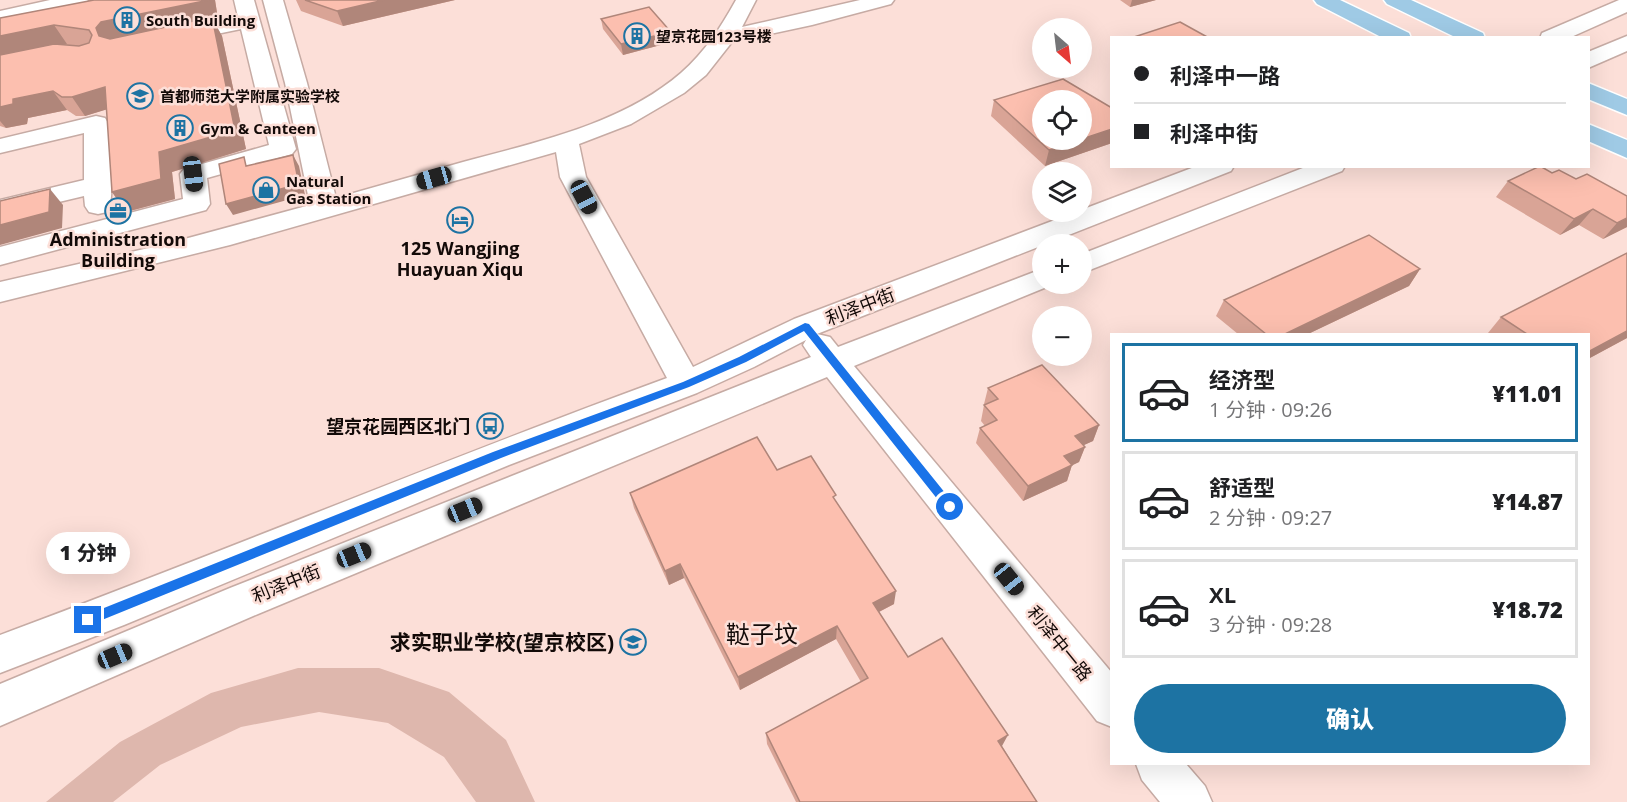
<!DOCTYPE html>
<html lang="zh">
<head>
<meta charset="utf-8">
<style>
  body { margin:0; font-family:"Open Sans","Noto Sans SC",sans-serif; background:#f2f2f2; color:#202124; height:100vh; display:flex; flex-direction:column; font-size:22px; white-space:nowrap }
  * { box-sizing:border-box; margin:0 }
  p { font-size:20px; color:#757577 }
  .icon { flex:none; width:33px; height:33px; fill:none; stroke:currentColor; stroke-width:2; stroke-linecap:round; stroke-linejoin:round }
  .map { position:relative; flex:1; overflow:hidden }
  .panel { position:absolute; left:1110px; top:333px; width:480px; height:432px; display:flex; flex-direction:column; background:#fff; border-radius:0px; box-shadow:0 6px 24px #0002 }
  .panel>* { flex:none }
  .guide { position:absolute; left:1110px; top:36px; width:480px; height:132px; border-radius:0px; box-shadow:0 6px 24px #0002; display:grid; align-content:center; height:132px; padding:0 24px; background:#fff }
  .needle { width:39px; rotate:152deg }
  .fabs { position:absolute; left:1032px; top:18px; display:grid; gap:12px }
  .fabs a { display:grid; place-items:center; width:60px; height:60px; border-radius:50%; background:#fff; box-shadow:0 6px 24px #0002; font-size:30px }
  .end { position:absolute; width:27px; height:27px; margin:-14px; border:8px solid #1a73e8; background:#fff; box-shadow:0 0 0 3px #fff }
  .from { border-radius:50% }
  .bubble { position:absolute; height:42px; border-radius:21px; background:#fff; box-shadow:0 6px 24px #0002; font-size:20px; font-weight:800; line-height:42px; text-align:center }
  .car { position:absolute; width:18px; height:36px; margin:-18px -9px; border-radius:8px; box-shadow:0 0 4px 2px #0007; background:linear-gradient(#222 24%,#8ab4d8 0 40%,#222 0 76%,#8ab4d8 0 86%,#222 0) }
  .guide b { display:flex; align-items:center; gap:21px; height:57px; font-size:22px }
  .guide b+b { border-top:2px solid #e0e0e0 }
  .guide i { width:15px; height:15px; background:#202124 }
  ul { padding:10px 0 0; list-style:none }
  li { display:flex; align-items:center; gap:18px; height:99px; margin:0 12px 9px; padding:0 12px; border:3px solid #e0e0e0; border-radius:0px }
  li div { flex:1 }
  li b { display:block; font-size:22px }
  li em { font-style:normal; font-weight:800 }
  li.current { border-color:#1d73a3 }
  li>.icon { width:54px; height:54px; stroke-width:1.5 }
  .primary-button { display:flex; gap:12px; margin-top:auto; padding:12px 24px }
  .primary-button a { flex:1; height:69px; border-radius:36px; background:#1d73a3; color:#fff; font-size:24px; font-weight:800; line-height:69px; text-align:center }
  .map>svg:first-child { display:block }
  .green { fill:#deb7ad }
  .lines { fill:none; stroke-linecap:round; stroke-linejoin:round }
  .minor-casing { stroke:#c6aba4; stroke-width:3 }
  .major-casing { stroke:#fff; stroke-width:3 }
  .minor { fill:#fff; fill-rule:evenodd }
  .major { fill:#9fcae5; fill-rule:evenodd }
  .wall { fill:#d9a496 }
  .shaded-wall { fill:#b0867a }
  .building { fill:#fcbfaf; stroke:#b0867a; stroke-width:1.5 }
  .route { fill:#1a73e8 }
  .labels { text-anchor:middle; dominant-baseline:central; stroke-width:5; stroke-linejoin:round; paint-order:stroke }
  .far-poi-label { font-size:15px; font-weight:bold; fill:#130a08; stroke:#fcdfd8; text-anchor:start }
  .poi-label { font-size:18px; font-weight:bold; fill:#130a08; stroke:#fcdfd8 }
  .street-label { font-size:18px; fill:#130a08; stroke:#fcdfd8 }
  .near-poi-label { font-size:21px; font-weight:bold; fill:#130a08; stroke:#fcdfd8; text-anchor:end }
  .near-neighbourhood-label { font-size:24px; fill:#130a08; stroke:#fcdfd8 }
</style>
</head>
<body>
<div class="map">
<svg width="1627" height="802" viewBox="0 0 1627 802">
  <rect width="100%" height="100%" fill="#fcdfd8"/>
  <!-- green -->
  <path class="green" d="M298,668H379L449,692L506,740L535,802H476L444,757L388,723L319,712L241,727L160,765L113,802H46L120,742L211,693Z"/>
  <g class="lines">
    <!-- minor casing -->
    <g class="minor-casing">
      <path id="minor" d="M50,0H88L85,4L0,23V11Z
        M234,0H254L296,149L292,154L207,178L210,204L206,210L0,265V247L183,199L180,174L184,169L269,145L241,29L173,43L165,42L162,37L165,32L238,17Z
        M263,0H283L307,83L336,198C378,186 421,174 463,162C537,142 622,124 681,73C705,52 721,27 736,0H756L742,27L860,0H894L891,4L812,25L732,42L706,75L684,93L631,124L579,144L586,177L693,367L794,319L1197,166H1234L1231,171L817,334L830,337L838,347L1042,269V284H1054L854,366L1112,673V727L1097,721L827,377L258,614L0,726V684L230,588L811,357L803,345L806,340L754,367L697,393L509,465L124,625L0,673V635C223,552 443,460 667,378L560,177L556,152L230,245L0,302V282L166,244L310,205L285,83Z
        M1619,0H1627V12L1569,38H1540L1542,33Z
        M1627,36V51L1588,68V52Z
        M96,116L105,118L108,123C109,142 116,200 107,212L98,214L89,212L85,206L84,196L0,216V200L84,180V133L0,153V139Z
        M1308,166H1345L1342,171L1082,273V254Z
        M1136,764H1186L1205,786L1212,802H1160L1142,780Z"/>
    </g>
    <!-- major casing -->
    <g class="major-casing">
      <path id="major" d="M1314,0H1340L1409,33L1411,38H1383L1317,4Z
        M1384,0H1411L1483,33L1485,38H1457L1387,4Z
        M1588,83L1627,99V115L1588,99Z
        M1588,124L1627,140V158L1588,141Z"/>
    </g>
    <!-- minor -->
    <use href="#minor" class="minor"/>
    <!-- major -->
    <use href="#major" class="major"/>
  </g>
  <!-- wall -->
  <path class="wall" d="M94,0H215L218,19L213,20L222,36L246,149L172,172L175,199L126,212L112,192L107,109L85,116H76L67,110L28,118L27,124L6,128L0,126V18Z
    M296,0H455L343,26L301,11Z
    M1120,0H1156L1130,7Z
    M601,19L671,32L672,42L623,55L603,29Z
    M994,100L1112,108V143L1045,166L991,116Z
    M1540,166L1627,227L1603,239L1579,225L1560,235L1496,197L1508,181Z
    M1420,269L1409,286L1308,334H1238L1216,316L1224,300Z
    M1501,317L1627,338L1588,359V334H1490L1488,333Z
    M988,388L1099,425L1093,441L1083,445L1085,447L1079,462L1072,465L1067,481L1023,501L976,443L980,428L985,426L981,421L984,405H986L984,404Z
    M777,470L836,501L894,604L879,612L908,657L1002,746L1037,802H796L767,744L766,733L861,682L836,639L740,690L684,578L669,585L634,508L630,493Z"/>
  <!-- shaded-wall -->
  <path class="shaded-wall" d="M209,0H215L218,19L213,20L222,36L246,149L172,172L175,199L126,212L112,192V41L99,36L96,28L101,22Z
    M384,0H455L343,26L337,11Z
    M1132,0H1156L1130,7Z
    M54,25L67,44L0,58V36Z
    M671,32L672,42L623,55L621,44Z
    M105,87L118,106L85,116L72,97Z
    M53,91L67,110L28,118L27,124L6,128L0,121V107L13,99Z
    M1112,129V143L1045,166L1049,150Z
    M293,155L299,166L305,195L233,215L226,204Z
    M50,189L63,205L62,228L0,245V225Z
    M1593,209L1579,225L1560,235L1574,219Z
    M1627,218V227L1603,239L1617,223Z
    M1420,269L1409,286L1308,334H1285Z
    M1627,331V338L1588,359V352Z
    M1099,425L1093,441L1069,452L1075,436Z
    M1085,447L1079,462L1059,472L1064,456Z
    M1072,465L1067,481L1023,501L1028,486Z
    M680,564L684,578L669,585L665,571Z
    M896,591L894,604L871,616L873,603Z
    M837,626L836,639L740,690L738,677Z
    M1008,735L1002,746L993,752L998,741Z"/>
  <!-- building -->
  <path class="building" d="M94,0H209L101,22L96,28L99,36L110,39L212,17L235,130L159,152L161,179L112,192L105,87L72,97H62L53,91L13,99V104L0,107V55L54,44L79,46L89,43L92,35L89,30L54,25L0,36V18Z
    M305,0H384L337,11Z
    M649,7L671,32L621,44L601,19Z
    M1180,22L1209,38H1131Z
    M1063,79L1112,108V129L1082,139V100H1042V140H1080L1049,150L994,100Z
    M293,155L299,184L226,204L219,164L244,157L246,166Z
    M1540,166L1552,173L1559,170L1576,179L1587,174L1627,196V218L1617,223L1593,209L1574,219L1508,181Z
    M50,189L49,212L0,225V201Z
    M1369,235L1420,269L1285,334H1266L1224,300Z
    M1627,253V331L1588,352V334H1527L1501,317Z
    M1042,365L1099,425L1075,436L1085,447L1064,456L1072,465L1028,486L980,428L997,420L984,405L998,399L988,388Z
    M757,437L777,470L811,456L836,495L833,497L896,591L873,603L908,657L942,638L1008,735L998,741L1037,802H800L766,733L868,678L837,626L738,677L680,564L665,571L630,493Z"/>
  <!-- route -->
  <path class="route" d="M805,323L809,324L954,504V510H946L804,331L746,362L689,387L501,458L92,624L88,626L82,620L84,616L493,452L683,382L739,357Z"/>
  <!-- icons -->
  <defs>
    <g id="building-ring" transform="scale(1.35)"><circle r="9.5" fill="#fcdfd8" stroke="#1d73a3" stroke-width="1.5"/><path d="M-4-6H4V6H1V3H-1V6H-4ZM-2.5-4.3h1.7v1.8h-1.7ZM.8-4.3h1.7v1.8H.8ZM-2.5-1h1.7V.8h-1.7ZM.8-1h1.7V.8H.8Z" fill="#1d73a3"/></g>
    <g id="school-ring" transform="scale(1.35)"><circle r="9.5" fill="#fcdfd8" stroke="#1d73a3" stroke-width="1.5"/><path d="M0-5L7-2L0 1L-7-2ZM-4 1L0 2.5L4 1V4Q0 6-4 4Z" fill="#1d73a3"/></g>
    <g id="shop-ring" transform="scale(1.35)"><circle r="9.5" fill="#fcdfd8" stroke="#1d73a3" stroke-width="1.5"/><path d="M-5-2.5h2.3a2.7 3.5 0 0 1 5.4 0H5L5.5 6h-11ZM-1.5-2.5h3a1.5 2.3 0 0 0-3 0Z" fill="#1d73a3"/></g>
    <g id="office-ring" transform="scale(1.35)"><circle r="9.5" fill="#fcdfd8" stroke="#1d73a3" stroke-width="1.5"/><path d="M-6-3h4V-5.5h4V-3h4V5H-6ZM-1-4.5V-3h2v-1.5ZM-6 0V1H6V0Z" fill="#1d73a3"/></g>
    <g id="hotel-ring" transform="scale(1.35)"><circle r="9.5" fill="#fcdfd8" stroke="#1d73a3" stroke-width="1.5"/><path d="M-6-4.5h1.5V1H6V5H4.5V3h-9V5H-6ZM-4 0a1.8 1.8 0 1 1 3.6 0ZM.5 0V-2.5h3Q6-2.5 6 0Z" fill="#1d73a3"/></g>
    <g id="bus-ring" transform="scale(1.35)"><circle r="9.5" fill="#fcdfd8" stroke="#1d73a3" stroke-width="1.5"/><path d="M-5-6H5V4H4V6H2V4H-2V6H-4V4H-5ZM-3.5-4V0h7V-4ZM-3.5 1.2v1.5H-2V1.2ZM2 1.2v1.5H3.5V1.2Z" fill="#1d73a3"/></g>
  </defs>
  <g fill-rule="evenodd">
    <use href="#building-ring" x="127" y="20"/>
    <use href="#building-ring" x="637" y="36"/>
    <use href="#school-ring" x="140" y="96"/>
    <use href="#building-ring" x="180" y="128"/>
    <use href="#shop-ring" x="266" y="190"/>
    <use href="#office-ring" x="118" y="211"/>
    <use href="#hotel-ring" x="460" y="220"/>
    <use href="#bus-ring" x="490" y="426"/>
    <use href="#school-ring" x="633" y="642"/>
  </g>
  <g class="labels">
    <!-- far-poi labels -->
    <g class="far-poi-label">
      <text x="146" y="20">South Building</text>
      <text x="656" y="36">望京花园123号楼</text>
      <text x="160" y="96">首都师范大学附属实验学校</text>
      <text x="200" y="128">Gym &amp; Canteen</text>
      <text x="286" y="181">Natural<tspan x="286" dy="17">Gas Station</tspan></text>
    </g>
    <!-- poi labels -->
    <g class="poi-label">
      <text x="118" y="239">Administration<tspan x="118" dy="21">Building</tspan></text>
      <text x="460" y="248">125 Wangjing<tspan x="460" dy="21">Huayuan Xiqu</tspan></text>
      <text x="470" y="426" text-anchor="end">望京花园西区北门</text>
    </g>
    <!-- street labels -->
    <g class="street-label">
      <text transform="translate(860 306) rotate(-21)">利泽中街</text>
      <text transform="translate(286 583) rotate(-22)">利泽中街</text>
      <text transform="translate(1060 643) rotate(51)">利泽中一路</text>
    </g>
    <!-- near-poi labels -->
    <g class="near-poi-label">
      <text x="614" y="642">求实职业学校(望京校区)</text>
    </g>
    <!-- near-neighbourhood labels -->
    <g class="near-neighbourhood-label">
      <text x="762" y="633">鞑子坟</text>
    </g>
  </g>
</svg>
<div class="fabs">
<a><svg class="needle" viewBox="-14 -14 28 28"><path d="M0-13l5 13h-10z" fill="#e53935"/><path d="M0 13l5-13h-10z" fill="#757577"/></svg></a>
<a><svg class="icon" aria-label="locate" viewBox="0 0 24 24"><circle cx="12" cy="12" r="6"/><path d="M12 2v4M12 18v4M2 12h4M18 12h4"/></svg></a>
<a><svg class="icon" aria-label="layers" viewBox="0 0 24 24"><path d="M12 4l9 5-9 5-9-5zM3 14l9 5 9-5"/></svg></a>
<a>+</a>
<a>−</a>
</div>
<i class="end from" style="left:950px;top:507px"></i>
<i class="end" style="left:88px;top:620px"></i>
<div class="bubble" style="left:46px;top:532px;width:84px">1 分钟</div>
<i class="car" style="left:193px;top:174px;rotate:173deg"></i>
<i class="car" style="left:434px;top:178px;rotate:254deg"></i>
<i class="car" style="left:584px;top:197px;rotate:152deg"></i>
<i class="car" style="left:465px;top:510px;rotate:68deg"></i>
<i class="car" style="left:354px;top:555px;rotate:68deg"></i>
<i class="car" style="left:1009px;top:579px;rotate:141deg"></i>
<i class="car" style="left:115px;top:656px;rotate:67deg"></i>
<div class="guide">
<b><i class="from"></i>利泽中一路</b>
<b><i></i>利泽中街</b>
</div>
<section class="panel">
<ul>
<li class="current"><svg class="icon" aria-label="car" viewBox="0 0 24 24"><path d="M5 17H2v-5l4-1 3-4h7l3 4 3 1v5h-3M9 17h6M6 11h13"/><circle cx="7" cy="17" r="2"/><circle cx="17" cy="17" r="2"/></svg><div><b>经济型</b><p>1 分钟 · 09:26</p></div><em>¥11.01</em></li>
<li><svg class="icon" aria-label="car" viewBox="0 0 24 24"><path d="M5 17H2v-5l4-1 3-4h7l3 4 3 1v5h-3M9 17h6M6 11h13"/><circle cx="7" cy="17" r="2"/><circle cx="17" cy="17" r="2"/></svg><div><b>舒适型</b><p>2 分钟 · 09:27</p></div><em>¥14.87</em></li>
<li><svg class="icon" aria-label="car" viewBox="0 0 24 24"><path d="M5 17H2v-5l4-1 3-4h7l3 4 3 1v5h-3M9 17h6M6 11h13"/><circle cx="7" cy="17" r="2"/><circle cx="17" cy="17" r="2"/></svg><div><b>XL</b><p>3 分钟 · 09:28</p></div><em>¥18.72</em></li>
</ul>
<div class="primary-button"><a>确认</a></div>
</section>
</div>
</body>
</html>
